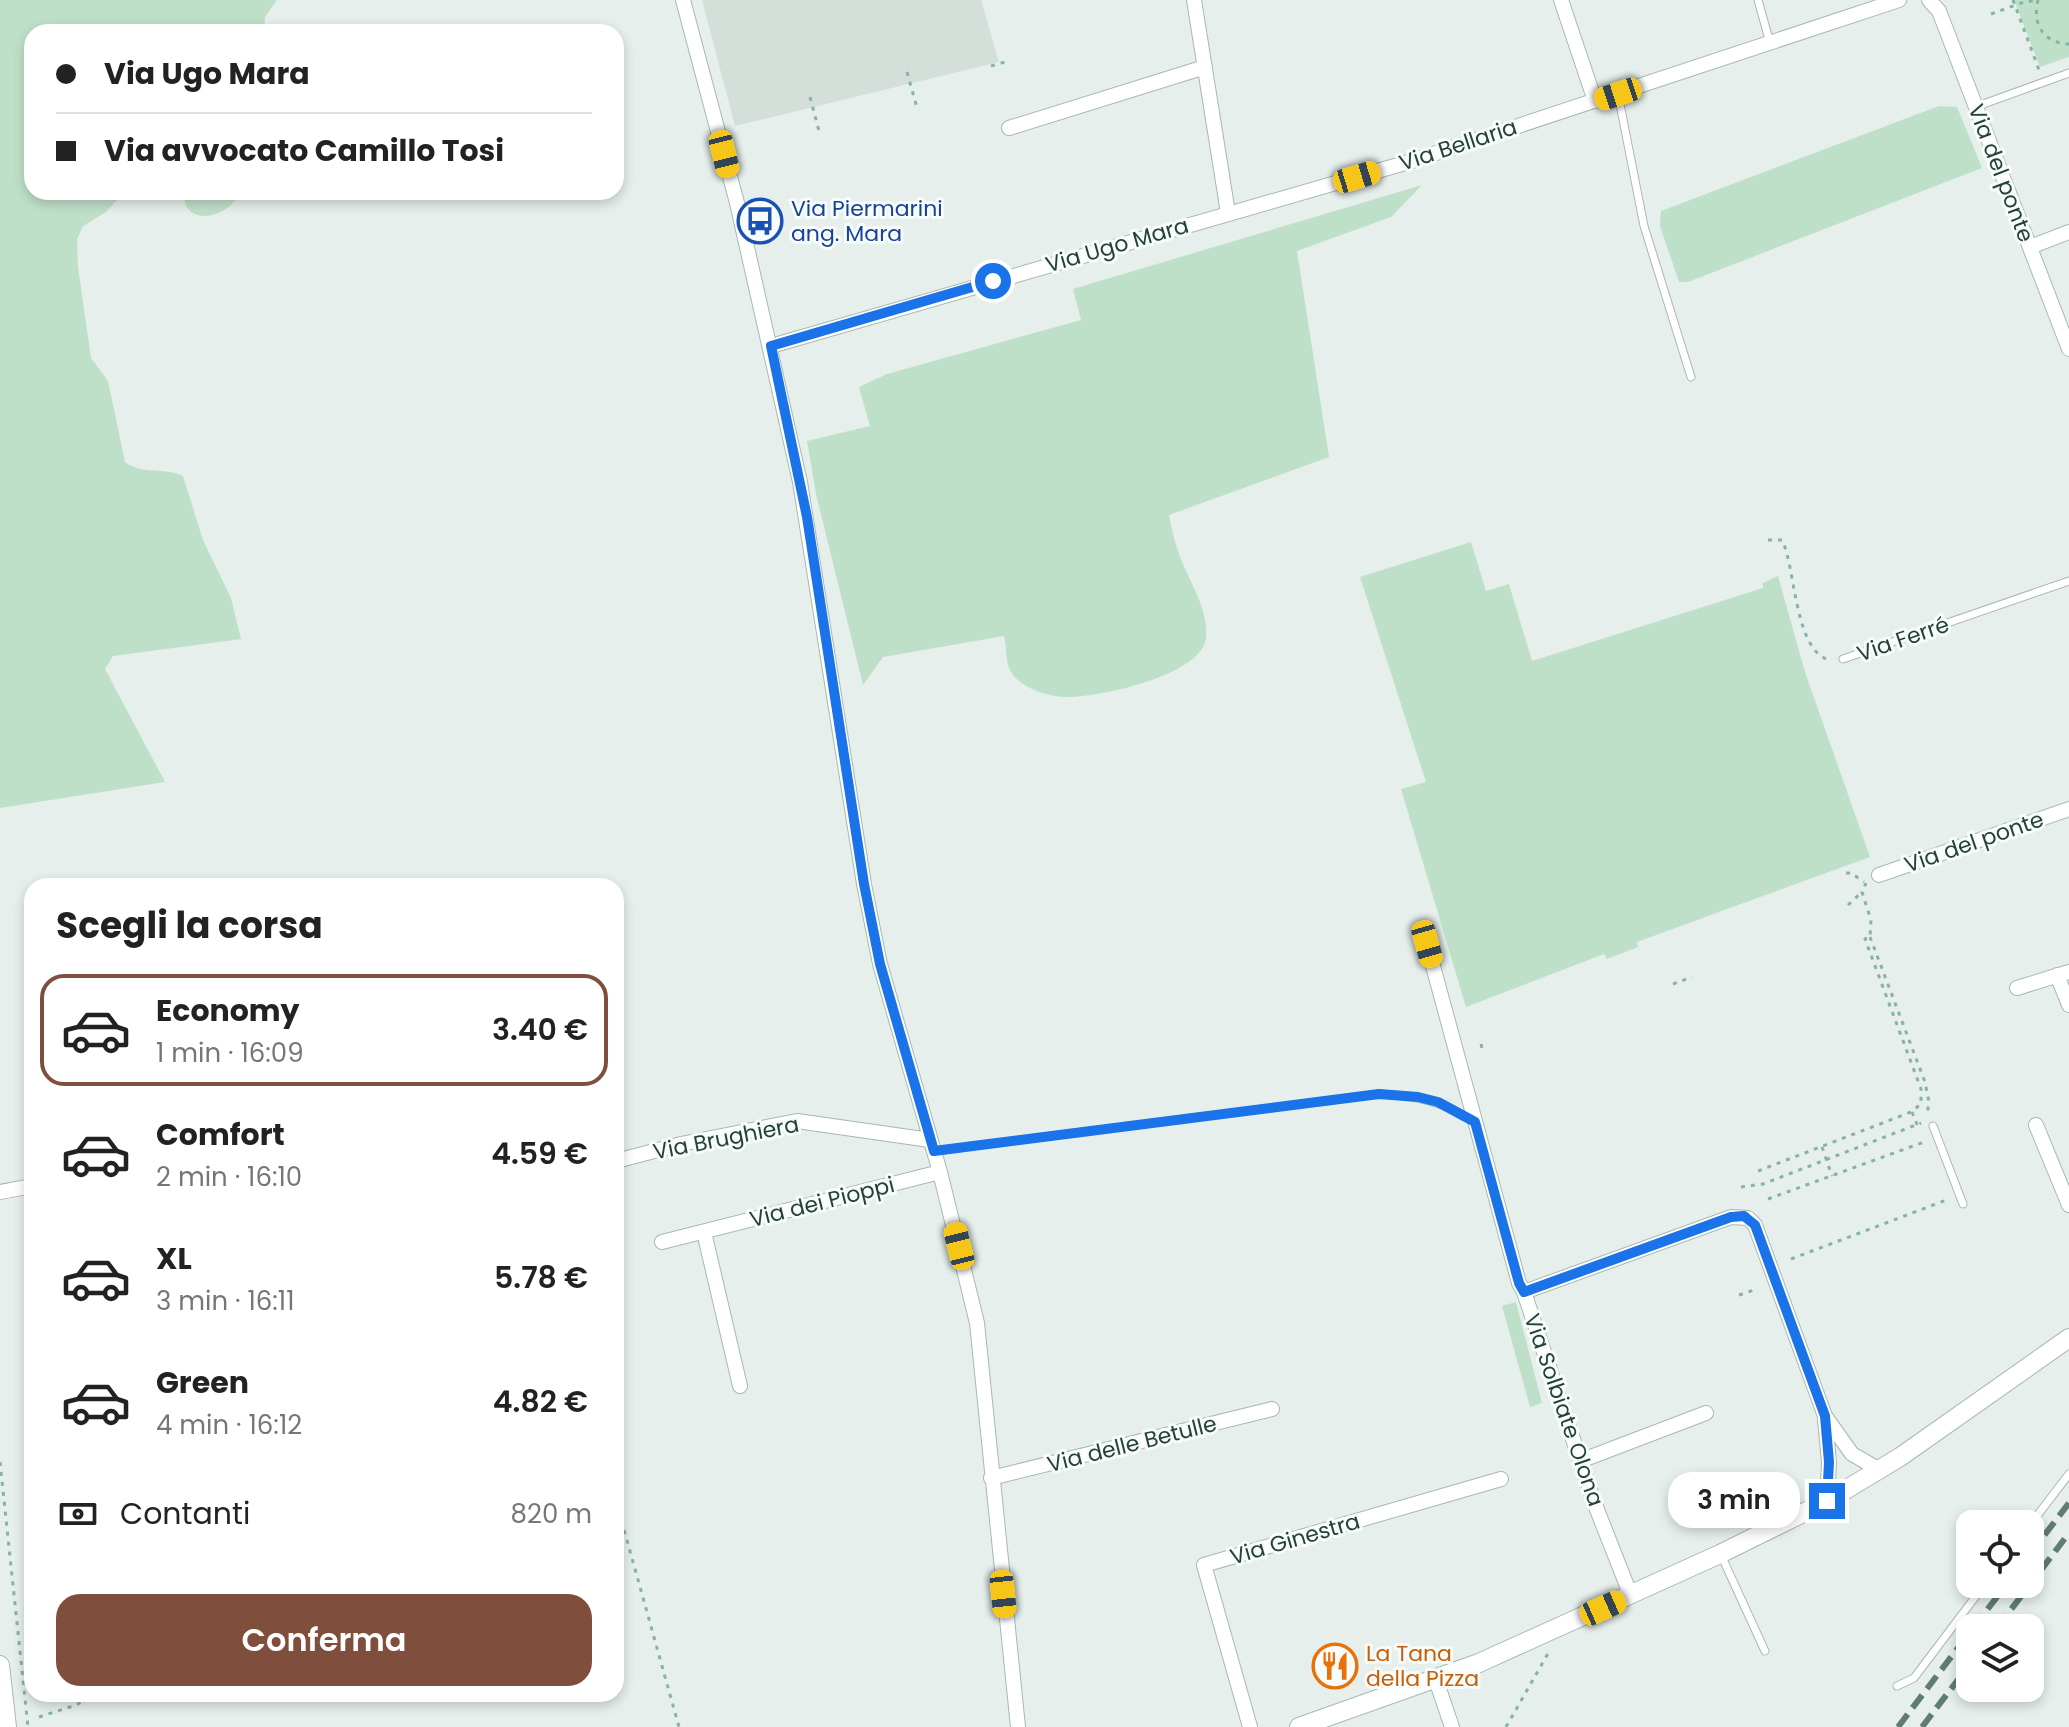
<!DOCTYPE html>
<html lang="it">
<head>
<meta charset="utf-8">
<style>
  body { margin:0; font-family:Poppins,sans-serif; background:#f6f6f6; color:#222; height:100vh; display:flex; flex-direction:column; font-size:30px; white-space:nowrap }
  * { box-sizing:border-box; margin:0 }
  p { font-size:26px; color:#767676 }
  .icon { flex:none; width:44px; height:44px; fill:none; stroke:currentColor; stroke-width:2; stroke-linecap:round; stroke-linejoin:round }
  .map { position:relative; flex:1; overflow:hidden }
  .panel { position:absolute; left:24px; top:878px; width:600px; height:824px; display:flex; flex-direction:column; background:#fff; border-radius:24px; box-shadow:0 4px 12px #0003 }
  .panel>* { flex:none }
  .guide { position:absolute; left:24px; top:24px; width:600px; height:176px; border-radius:24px; box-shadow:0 4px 12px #0003; display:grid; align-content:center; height:176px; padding:0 32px; background:#fff }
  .controls { position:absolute; left:1956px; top:1510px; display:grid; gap:16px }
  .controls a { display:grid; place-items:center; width:88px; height:88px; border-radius:16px; background:#fff; box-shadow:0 4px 12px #0003; font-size:40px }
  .end { position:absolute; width:36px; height:36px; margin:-18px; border:10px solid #1a73e8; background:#fff; box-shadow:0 0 0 4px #fff }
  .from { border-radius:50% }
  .bubble { position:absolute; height:56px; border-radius:24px; background:#fff; box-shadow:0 4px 12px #0003; font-size:26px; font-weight:600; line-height:56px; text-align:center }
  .car { position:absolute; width:24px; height:48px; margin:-24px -12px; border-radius:10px; box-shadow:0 0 6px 2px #0007; background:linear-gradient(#f5c518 24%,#345 0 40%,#f5c518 0 76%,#345 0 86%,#f5c518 0) }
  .guide b { display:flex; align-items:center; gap:28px; height:76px; font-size:30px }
  .guide b+b { border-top:2px solid #e0e0e0 }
  .guide i { width:20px; height:20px; background:#222 }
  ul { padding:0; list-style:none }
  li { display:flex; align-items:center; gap:24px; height:112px; margin:0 16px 12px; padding:0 16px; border:4px solid transparent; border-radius:24px }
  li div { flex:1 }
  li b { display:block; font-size:30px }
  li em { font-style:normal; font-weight:600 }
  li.current { border-color:#804e3d }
  li>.icon { width:72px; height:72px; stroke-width:1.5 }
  h2 { padding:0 32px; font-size:36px; line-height:96px }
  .pay { display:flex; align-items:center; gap:20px; height:88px; padding:0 32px; font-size:30px }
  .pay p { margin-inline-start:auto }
  .cta { display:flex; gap:16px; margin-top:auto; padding:16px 32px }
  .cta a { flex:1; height:92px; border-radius:24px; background:#804e3d; color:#fff; font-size:32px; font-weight:600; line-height:92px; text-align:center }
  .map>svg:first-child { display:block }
  .built { fill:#d4dfda }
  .green { fill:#bfe0c8 }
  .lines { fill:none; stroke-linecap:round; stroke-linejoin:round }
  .service-casing { stroke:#a8b8b2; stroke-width:9 }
  .minor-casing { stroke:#a8b8b2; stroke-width:16 }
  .tertiary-casing { stroke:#a8b8b2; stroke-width:20 }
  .path { stroke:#86b3a5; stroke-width:3; stroke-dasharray:4 6; stroke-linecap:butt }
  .service { stroke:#fff; stroke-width:7 }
  .minor { stroke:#fff; stroke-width:14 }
  .tertiary { stroke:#fff; stroke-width:18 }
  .rail { stroke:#5f7d75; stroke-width:6; stroke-dasharray:16 8; stroke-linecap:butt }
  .route { stroke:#1a73e8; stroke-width:10 }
  .labels { text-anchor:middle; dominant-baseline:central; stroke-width:6; stroke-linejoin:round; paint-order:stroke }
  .street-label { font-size:22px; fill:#24423a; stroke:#f7fbf9 }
  .transit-label { font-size:22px; fill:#164399; stroke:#f7fbf9; text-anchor:start }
  .food-label { font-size:22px; fill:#c56008; stroke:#f7fbf9; text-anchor:start }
</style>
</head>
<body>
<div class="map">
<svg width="2069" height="1727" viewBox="0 0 2069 1727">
  <rect width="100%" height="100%" fill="#e6efeb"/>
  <!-- built -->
  <path class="built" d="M702,0H981L999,62L735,126Z"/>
  <!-- green -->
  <path class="green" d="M0,0H277L265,17L264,32H32V192H125L106,212L83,226L77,239L78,267L91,358L108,381L125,462C143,475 164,467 183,476L203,540L231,598L241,639L113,656L105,669L165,782L0,808Z
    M2014,0H2069V57L2040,67Z
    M1939,106L1957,107L1982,168L1688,282H1679L1660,226L1661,211Z
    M1422,185L1391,217L1297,251L1329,457L1169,515C1171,527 1174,539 1178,551C1187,579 1209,607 1206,638C1202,676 1096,698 1065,697C1046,696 1021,688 1011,672C1005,663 1007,646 1004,636L883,657L863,685L816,494L807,441L870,426L859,387L887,374L1081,320L1073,289Z
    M184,192H234L235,200C220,221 182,224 184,192Z
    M1471,542L1486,591L1509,584L1532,661L1763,588V583L1778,576L1805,672L1870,857L1637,942L1638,947L1607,959L1604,954L1466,1007L1401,789L1426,782L1360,577Z
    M1516,1302L1542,1403L1530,1407L1502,1306Z"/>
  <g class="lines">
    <!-- service casing -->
    <g class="service-casing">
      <path id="service" d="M1758,0L1770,43
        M1618,94L1644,226L1691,377
        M1975,107L2069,73
        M1843,659L2069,581
        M1933,1126L1963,1204
        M934,1151L1379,1094C1415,1095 1443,1102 1474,1121
        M2030,1525L2069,1474
        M1721,1555L1765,1651
        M1897,1686L1914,1678L1985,1584"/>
    </g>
    <!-- minor casing -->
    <g class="minor-casing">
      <path id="minor" d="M683,0L737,203L800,482L864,884L880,964L940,1172L977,1323L1018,1727
        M1194,0L1228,213
        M1561,0L1595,101
        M1929,0L1939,11L2069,349
        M1009,128L1205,67
        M2030,247L2069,232
        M771,346L1412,161L1899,0
        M1879,875L2069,809
        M1427,944L1519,1283L1524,1292L1594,1502L1631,1596
        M2057,975L2069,1005
        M2017,988L2069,972
        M2036,1125L2069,1205
        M616,1161L681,1144L797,1121L930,1140
        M0,1192L32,1186
        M704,1232L740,1386
        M662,1242L940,1172
        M1524,1292L1731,1217L1748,1218L1755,1225L1825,1416L1852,1454L1880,1470
        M1825,1420L1829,1462L1827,1501
        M1580,1461L1706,1413
        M991,1478L1272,1409
        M1436,1680L1452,1727
        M1250,1727L1204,1565L1501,1479"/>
    </g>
    <!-- tertiary casing -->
    <g class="tertiary-casing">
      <path id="tertiary" d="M0,1665L7,1727
        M1299,1727L1479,1663L1720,1554L1827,1501L1900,1457L2069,1338"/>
    </g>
    <!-- path -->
    <path class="path" d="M2013,0L2039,70
      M2038,0C2032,24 2043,43 2069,44
      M1991,14L2027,1H2038
      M991,66L1005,62
      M907,72L917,108
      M810,97L819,131
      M1768,540H1782C1796,568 1794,652 1830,660
      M1846,873H1851L1864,882
      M1848,905L1862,892
      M1870,937L1925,1082L1929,1102L1927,1114
      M1673,984L1692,977
      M1481,1044L1483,1052
      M1912,1112L1918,1127
      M1822,1147L1832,1176
      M1758,1171L1911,1112L1921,1104V1089L1865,939L1870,937L1871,920L1862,892L1866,883
      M1741,1187L1763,1184L1921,1123
      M1768,1199L1924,1142
      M1791,1259L1949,1199
      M1739,1295L1754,1290
      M0,1462L28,1727
      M616,1512L623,1526L679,1727
      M39,1717L76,1705L95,1694
      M1506,1727L1550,1650"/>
    <!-- service -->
    <use href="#service" class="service"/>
    <!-- minor -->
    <use href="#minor" class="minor"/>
    <!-- tertiary -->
    <use href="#tertiary" class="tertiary"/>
    <!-- rail -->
    <path class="rail" d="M2030,1554L2069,1503
      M1973,1628L2007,1584
      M1997,1628L2069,1533
      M1898,1727L1970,1632
      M1922,1727L1970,1664"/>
  </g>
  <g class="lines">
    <!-- route -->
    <path class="route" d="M993,281L771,346L807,517L864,884L880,964L934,1151L1379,1094L1418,1097L1438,1102L1475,1122L1519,1283L1524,1292L1731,1217L1744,1216L1755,1225L1825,1416L1829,1462L1827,1501"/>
  </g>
  <!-- icons -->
  <defs>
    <g id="bus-ring" transform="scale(2.3)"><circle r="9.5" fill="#f7fbf9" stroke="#1a4fb4" stroke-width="1.5"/><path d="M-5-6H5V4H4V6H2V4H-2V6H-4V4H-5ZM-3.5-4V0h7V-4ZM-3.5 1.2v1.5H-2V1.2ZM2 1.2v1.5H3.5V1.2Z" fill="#1a4fb4"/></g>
    <g id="restaurant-ring" transform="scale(2.3)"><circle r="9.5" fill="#f7fbf9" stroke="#e8710a" stroke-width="1.5"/><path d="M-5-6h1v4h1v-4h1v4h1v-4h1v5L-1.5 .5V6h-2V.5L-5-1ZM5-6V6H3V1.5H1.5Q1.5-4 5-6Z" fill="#e8710a"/></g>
  </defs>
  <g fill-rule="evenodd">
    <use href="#bus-ring" x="760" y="221"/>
    <use href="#restaurant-ring" x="1335" y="1666"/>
  </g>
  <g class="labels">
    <!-- street labels -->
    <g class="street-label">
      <text transform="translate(1458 145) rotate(-18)">Via Bellaria</text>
      <text transform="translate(2001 173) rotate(69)">Via del ponte</text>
      <text transform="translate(1117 245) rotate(-16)">Via Ugo Mara</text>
      <text transform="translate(1903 639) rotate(-19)">Via Ferré</text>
      <text transform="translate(1974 842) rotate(-19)">Via del ponte</text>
      <text transform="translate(726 1138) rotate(-11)">Via Brughiera</text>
      <text transform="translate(822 1202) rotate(-14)">Via dei Pioppi</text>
      <text transform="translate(1564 1410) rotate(71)">Via Solbiate Olona</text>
      <text transform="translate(1132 1444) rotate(-14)">Via delle Betulle</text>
      <text transform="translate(1295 1539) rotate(-16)">Via Ginestra</text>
    </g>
    <!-- transit labels -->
    <g class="transit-label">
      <text x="791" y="208">Via Piermarini<tspan x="791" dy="25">ang. Mara</tspan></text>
    </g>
    <!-- food labels -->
    <g class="food-label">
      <text x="1366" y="1653">La Tana<tspan x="1366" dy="25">della Pizza</tspan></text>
    </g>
  </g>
</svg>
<div class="controls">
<a><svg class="icon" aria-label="locate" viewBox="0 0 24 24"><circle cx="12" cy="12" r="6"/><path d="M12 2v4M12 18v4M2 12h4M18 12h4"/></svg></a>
<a><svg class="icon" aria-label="layers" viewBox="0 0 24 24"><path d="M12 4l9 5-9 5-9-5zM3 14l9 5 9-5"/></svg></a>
</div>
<i class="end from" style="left:993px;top:281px"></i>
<i class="end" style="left:1827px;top:1501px"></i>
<div class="bubble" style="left:1668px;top:1472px;width:132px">3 min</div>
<i class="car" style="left:1618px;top:94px;rotate:252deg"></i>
<i class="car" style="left:724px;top:154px;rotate:166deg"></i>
<i class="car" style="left:1357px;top:177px;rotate:73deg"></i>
<i class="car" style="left:1427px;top:944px;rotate:164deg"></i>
<i class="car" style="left:959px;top:1246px;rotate:346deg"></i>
<i class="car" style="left:1003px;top:1594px;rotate:174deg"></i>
<i class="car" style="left:1603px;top:1608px;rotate:66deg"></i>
<div class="guide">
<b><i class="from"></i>Via Ugo Mara</b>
<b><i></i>Via avvocato Camillo Tosi</b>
</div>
<section class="panel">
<h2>Scegli la corsa</h2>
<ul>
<li class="current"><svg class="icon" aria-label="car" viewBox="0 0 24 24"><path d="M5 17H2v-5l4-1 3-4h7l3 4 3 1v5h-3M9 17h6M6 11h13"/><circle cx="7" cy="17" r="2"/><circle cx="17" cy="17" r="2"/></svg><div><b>Economy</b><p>1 min · 16:09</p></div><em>3.40 €</em></li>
<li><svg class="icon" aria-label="car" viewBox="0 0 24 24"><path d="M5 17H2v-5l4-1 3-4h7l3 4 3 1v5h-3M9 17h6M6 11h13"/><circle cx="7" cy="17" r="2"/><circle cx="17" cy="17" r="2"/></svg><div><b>Comfort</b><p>2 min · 16:10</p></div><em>4.59 €</em></li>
<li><svg class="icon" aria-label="car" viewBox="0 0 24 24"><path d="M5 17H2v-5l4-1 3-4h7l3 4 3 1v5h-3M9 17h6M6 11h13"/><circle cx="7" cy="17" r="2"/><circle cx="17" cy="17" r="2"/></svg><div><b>XL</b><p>3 min · 16:11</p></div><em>5.78 €</em></li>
<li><svg class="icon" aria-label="car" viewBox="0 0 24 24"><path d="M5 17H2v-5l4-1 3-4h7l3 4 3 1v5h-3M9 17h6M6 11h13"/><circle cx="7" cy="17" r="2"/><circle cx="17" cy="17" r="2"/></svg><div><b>Green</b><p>4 min · 16:12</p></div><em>4.82 €</em></li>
</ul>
<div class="pay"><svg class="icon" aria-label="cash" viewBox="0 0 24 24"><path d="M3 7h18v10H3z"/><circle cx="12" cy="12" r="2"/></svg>Contanti<p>820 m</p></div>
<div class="cta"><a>Conferma</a></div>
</section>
</div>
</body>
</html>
